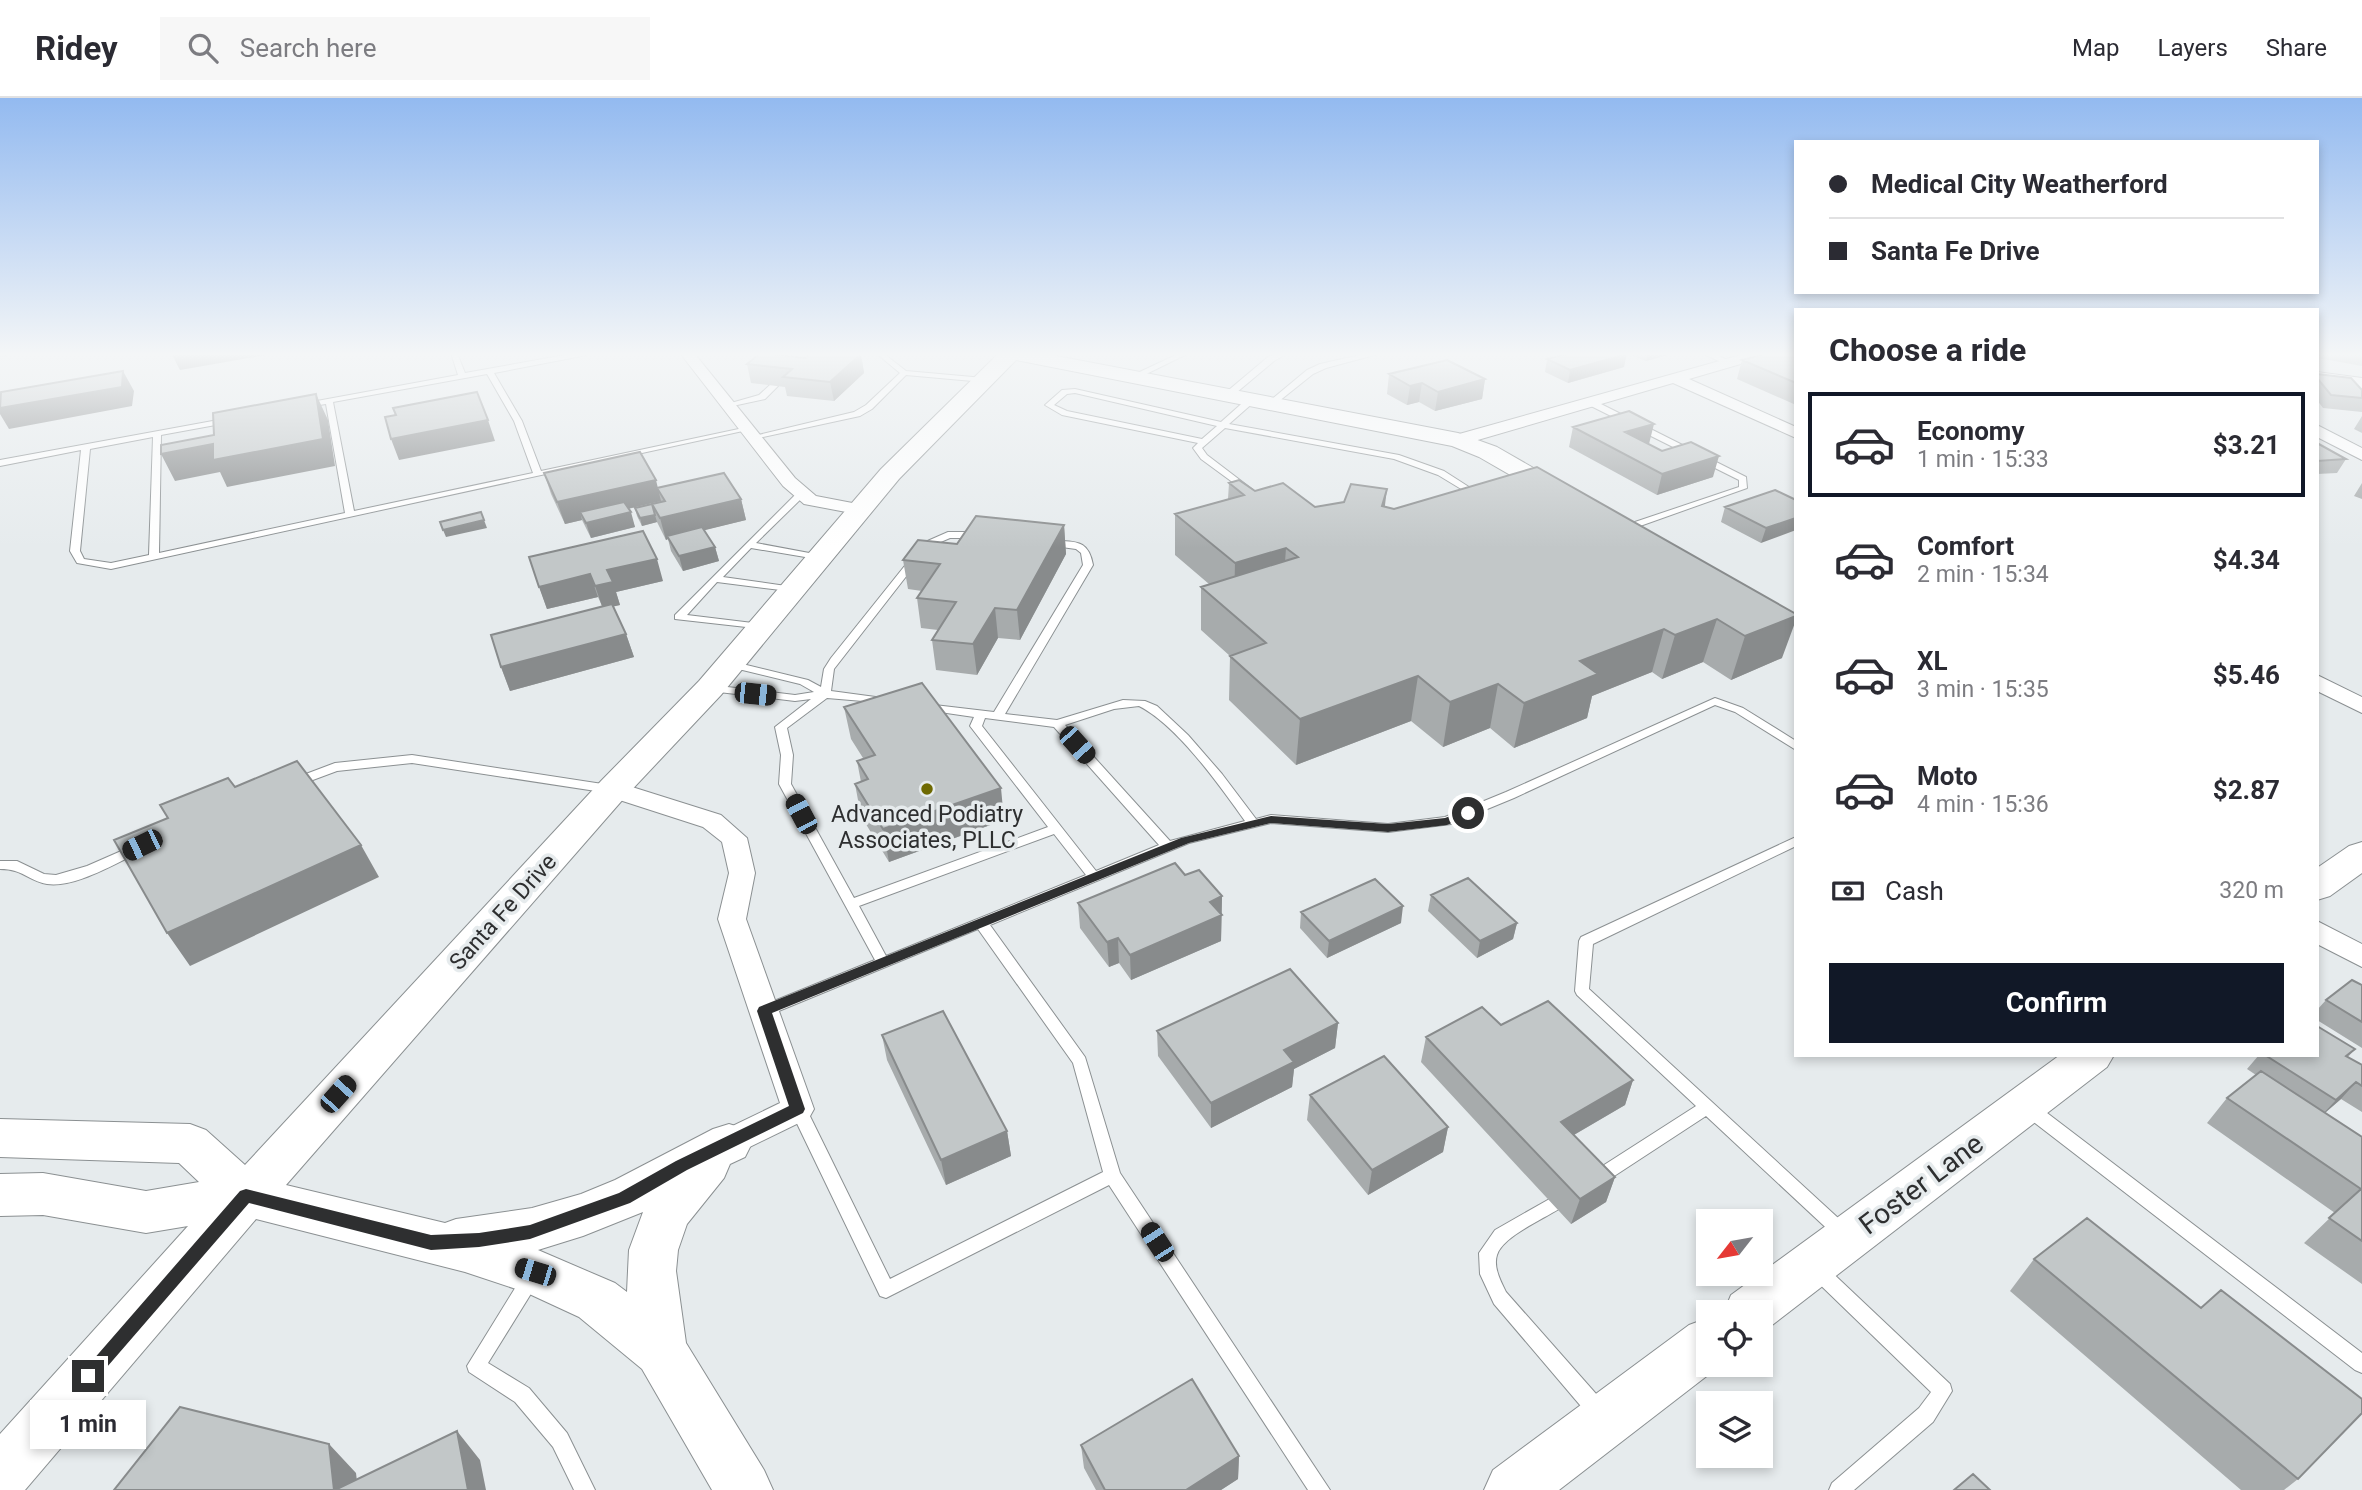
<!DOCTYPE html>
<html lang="en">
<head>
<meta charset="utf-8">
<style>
  body { margin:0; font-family:Roboto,sans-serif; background:#f7f7f7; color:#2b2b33; height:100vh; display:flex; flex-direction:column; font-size:26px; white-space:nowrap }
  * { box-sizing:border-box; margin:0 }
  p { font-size:23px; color:#7c7c81 }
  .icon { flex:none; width:38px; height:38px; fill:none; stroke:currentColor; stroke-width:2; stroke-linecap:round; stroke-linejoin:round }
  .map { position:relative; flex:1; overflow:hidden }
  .sheet { position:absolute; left:1794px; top:210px; width:525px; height:749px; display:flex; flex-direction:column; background:#fff; border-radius:0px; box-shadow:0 4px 10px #0003 }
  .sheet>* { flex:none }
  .top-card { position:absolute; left:1794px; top:42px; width:525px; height:154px; border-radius:0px; box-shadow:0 4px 10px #0003; display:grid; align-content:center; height:154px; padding:0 35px; background:#fff }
  .needle { width:46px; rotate:239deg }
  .tools { position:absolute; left:1696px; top:1111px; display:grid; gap:14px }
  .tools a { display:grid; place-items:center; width:77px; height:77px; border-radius:0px; background:#fff; box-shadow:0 4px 10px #0003; font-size:35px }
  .end { position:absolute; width:32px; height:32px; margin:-16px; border:9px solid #2e2f30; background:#fff; box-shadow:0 0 0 4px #fff }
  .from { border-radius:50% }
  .bubble { position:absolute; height:49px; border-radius:0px; background:#fff; box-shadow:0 4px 10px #0003; font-size:23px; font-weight:700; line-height:49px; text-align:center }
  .car { position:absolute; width:21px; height:42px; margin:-21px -10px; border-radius:9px; box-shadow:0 0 5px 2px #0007; background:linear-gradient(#222 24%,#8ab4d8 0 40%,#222 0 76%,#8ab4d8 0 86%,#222 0) }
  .top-card b { display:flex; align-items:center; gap:24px; height:66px; font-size:26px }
  .top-card b+b { border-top:2px solid #e1e1e2 }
  .top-card i { width:18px; height:18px; background:#2b2b33 }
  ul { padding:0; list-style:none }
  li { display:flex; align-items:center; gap:21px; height:105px; margin:0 14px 10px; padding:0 21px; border:4px solid transparent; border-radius:0px }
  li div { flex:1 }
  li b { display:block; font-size:26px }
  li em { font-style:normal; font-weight:700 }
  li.on { border-color:#111827 }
  li>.icon { width:63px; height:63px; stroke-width:1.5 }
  h2 { padding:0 35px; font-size:32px; line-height:84px }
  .pay { display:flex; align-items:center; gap:18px; height:77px; padding:0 35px; font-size:26px }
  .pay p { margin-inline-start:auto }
  .action { display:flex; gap:14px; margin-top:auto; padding:14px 35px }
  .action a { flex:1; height:80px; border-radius:0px; background:#111827; color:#fff; font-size:28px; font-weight:700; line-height:80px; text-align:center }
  header { display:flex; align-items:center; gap:42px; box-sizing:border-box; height:98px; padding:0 35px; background:#fff; border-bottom:2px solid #e1e1e2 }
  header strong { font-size:33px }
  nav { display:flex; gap:38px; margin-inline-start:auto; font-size:24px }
  .search { width:490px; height:63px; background:#f7f7f7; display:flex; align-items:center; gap:18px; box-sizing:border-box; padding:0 24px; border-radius:0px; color:#7c7c81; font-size:26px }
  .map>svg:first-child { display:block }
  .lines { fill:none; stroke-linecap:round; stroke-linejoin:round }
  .lane-casing { stroke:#8b9092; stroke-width:2 }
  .street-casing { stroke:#8b9092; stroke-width:2 }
  .secondary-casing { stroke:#8b9092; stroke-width:2 }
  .lane { fill:#fff; fill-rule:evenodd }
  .street { fill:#fff; fill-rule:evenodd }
  .secondary { fill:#fff; fill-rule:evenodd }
  .wall { fill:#a7abac }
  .shaded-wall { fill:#888b8c }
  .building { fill:#c2c7c8; stroke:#888b8c; stroke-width:2 }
  .route { fill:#2e2f30 }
  .poi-dot { fill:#6e6901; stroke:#e6ebed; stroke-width:2.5 }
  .labels { text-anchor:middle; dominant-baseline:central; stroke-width:7; stroke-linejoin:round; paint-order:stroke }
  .poi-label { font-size:23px; fill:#2e2f30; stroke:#e6ebed }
  .street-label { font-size:23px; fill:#2e2f30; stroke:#e6ebed }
  .near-street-label { font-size:28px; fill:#2e2f30; stroke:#e6ebed }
</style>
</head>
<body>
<header>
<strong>Ridey</strong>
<div class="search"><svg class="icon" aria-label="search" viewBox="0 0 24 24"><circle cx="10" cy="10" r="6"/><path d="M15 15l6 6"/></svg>Search here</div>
<nav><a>Map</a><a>Layers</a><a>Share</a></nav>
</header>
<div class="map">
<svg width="2362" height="1392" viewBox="0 0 2362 1392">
  <rect width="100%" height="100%" fill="#e6ebed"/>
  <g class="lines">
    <!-- lane casing -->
    <g class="lane-casing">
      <path id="lane" d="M0,255H16L0,258Z
        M451,255H457L465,275L576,255H590L587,257L494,275L522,323L541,373L748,329L752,331L111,471L77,465L70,453L81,352L0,368V362L229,320H232V324L161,337L159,455L345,415L326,306L306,309L302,307L306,305L458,277ZM487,276L514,323L533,375L354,413L333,304ZM153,339L149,457L111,465L84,461L80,453L90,351Z
        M876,255H883L906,273L984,280L988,282L984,284L906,277L872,311L860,318L754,341L750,339L854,314L866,307L900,275Z
        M1180,255H1189L1136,281L1129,279Z
        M1279,255H1288L1274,263L1230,300H1224V296L1268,259Z
        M1369,255L1378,256L1326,270L1313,276L1273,308L1266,306L1307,272L1320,266Z
        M1702,255H1712L1734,265L1727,267Z
        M771,286L778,288L765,301L728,309L724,307L759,297Z
        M1075,291L1221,324L1248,300H1254V304L1229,326L1399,357L1444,373L1483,398L1476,400L1438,377L1394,361L1225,330L1202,350L1207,357L1253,392L1246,394L1201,361L1193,350L1198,345L1062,317L1045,307L1062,292ZM1075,295L1217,328L1202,341L1067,313L1054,307L1067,296Z
        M1589,303H1595L1746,379L1747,390L1626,433H1620V429L1739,389V382L1589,307Z
        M802,392L806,395L805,397L756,445L820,457L823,458V462L751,450L723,479L793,489L798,492L797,494L717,484L687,517L761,526L766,529L765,531L675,521V517L799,393Z
        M948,434H980L985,437L980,440H950L929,449L834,571L831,593L883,600L887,601L889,603L887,605L827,600L787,630L793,657L791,686L854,800L1048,729L970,628L974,619L926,612L920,609L926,606L994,614L1083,467L1081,455L1076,451L1047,447V443L1050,442C1073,445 1088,439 1093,467L1005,616L1057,622L1123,602L1145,603L1157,608L1188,637L1222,676L1256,721L1271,717L1388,726L1445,719L1506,694L1715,600L1743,610L1796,643V652L1735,614L1715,607L1514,700L1451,726L1388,734L1271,725L1189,745L990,827L1085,959L1120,1075L1330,1392H1308L1109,1087L886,1200L880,1198L790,1011L792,1006L798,1004L804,1006L890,1181L1103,1074L1073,965L978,831L769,917L764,919L759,917L757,913L759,909L875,862L779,686L781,657L775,629L811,601L795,603L710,593L704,590L710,587L795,597L814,594L800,586L726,568L725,566L730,563L808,582L821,589L824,571L831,560L923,445ZM1139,608C1177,627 1220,688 1245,723L1170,743L1065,627L1114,611ZM985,620L1054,629L1159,747L1096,773L982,628ZM1054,736L1086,777L886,858L859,808Z
        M412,657L609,687L615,691L609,695L412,665L337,673L294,689L288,685L290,682L335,665Z
        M1796,739V748L1593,846L1589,891L1849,1130L1852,1135L1849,1140L1843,1143L1837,1140L1706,1018L1602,1086L1596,1088L1590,1086L1588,1081L1590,1076L1696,1008L1577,897L1575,893L1579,843L1581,839Z
        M135,747L141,751L140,754C114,766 75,790 47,786C27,782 23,771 0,771V763H17L44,776L56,777L87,768Z
        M2028,1004L2034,1005L2362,1255V1275L2355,1272L2022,1015L2020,1010L2022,1005Z
        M1553,1099L1559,1101L1561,1106L1559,1111C1543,1121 1502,1139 1497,1157C1493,1169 1501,1184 1506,1194L1605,1306L1608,1313L1605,1320L1598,1323L1591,1320L1494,1206L1480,1176L1479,1155L1495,1132Z
        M1817,1164L1823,1166L1950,1286L1952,1293L1933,1324L1854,1392H1829L1832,1385L1919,1310L1931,1294L1811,1178L1808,1172L1811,1166Z
        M531,1172L537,1174L540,1180L537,1186L488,1265L529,1290L567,1335L595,1392H574L553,1349L515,1304L469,1274L467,1268L525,1174Z"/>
    </g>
    <!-- street casing -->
    <g class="street-casing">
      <path id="street" d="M680,255H694L795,380L816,398L868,408L871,412L868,416L862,417L804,406L783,388Z
        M1748,255H1770L1768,258L1689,281L1796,329V340L1673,285L1464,346H1452L1450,342L1452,338Z
        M2317,274L2362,280V290L2317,284Z
        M2317,327L2362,350V362L2317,339Z
        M2317,577L2362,599V615L2317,593Z
        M613,683L721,717L747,740L755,775L746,821L814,1011L809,1020L729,1059L718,1055L713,1045L718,1035L780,1005L718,821L729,775L722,744L703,729L604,697L601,691L604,685Z
        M2317,823L2362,846V869L2317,846Z"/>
    </g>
    <!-- secondary casing -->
    <g class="secondary-casing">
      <path id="secondary" d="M999,255H1041L1458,335L1497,349L1570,391L1574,396L1570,401L1561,404L1552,401L1479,359L1452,348L1016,262L899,381L721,597L625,699L286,1087L445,1125L456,1121L532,1110L581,1096L615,1082L713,1031L729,1026L745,1031L752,1045L745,1059L730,1066L724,1080L687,1126L678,1152L676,1173L686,1245L764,1372L773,1392H712L642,1271L579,1219L525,1194L465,1174L256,1121L25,1392H0V1336L188,1128L146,1135L43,1117L0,1118V1076L43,1075L146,1093L199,1084L179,1065L0,1059V1021L190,1026L206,1032L245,1067L601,683L699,583L881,371ZM643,1114L629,1152L627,1194L615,1185L538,1152L583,1138Z
        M2362,744V775L2330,798L2317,802V770L2349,748Z
        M2060,957H2114L2107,969L1767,1231L1760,1234V1214H1724L1731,1197Z
        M1708,1220V1267H1721L1559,1392H1484L1493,1372L1689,1227Z"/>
    </g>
    <!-- lane -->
    <use href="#lane" class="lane"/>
    <!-- street -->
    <use href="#street" class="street"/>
    <!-- secondary -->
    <use href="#secondary" class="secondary"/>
  </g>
  <!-- wall -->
  <path class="wall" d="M1626,255H1675L1646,263Z
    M1796,255V307L1737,281L1742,262Z
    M2317,255H2362V268L2317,260Z
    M861,256L864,275L834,303L787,298L785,289L751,285L747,266L805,260Z
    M1547,261L1624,269L1568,285L1545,274Z
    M1389,276L1485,281L1482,301L1435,313L1419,304L1407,307L1387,296Z
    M2317,276L2362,292V314L2323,310L2317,302Z
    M2362,318V335L2354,331Z
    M1573,329L1649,346L1713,379L1657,397L1569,349Z
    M2317,345L2346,361L2337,375L2317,376Z
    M1537,369L1782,560L1731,582L1703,564L1662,581L1652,574L1592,598L1587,620L1514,650L1490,630L1443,649L1411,623L1296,667L1229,602L1230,558L1201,532V489L1209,486L1175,457V416L1228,401L1229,385L1255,393L1315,409H1385L1394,411Z
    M544,375L741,401L746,422L704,432L715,449L719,463L683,473L671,453L668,441L666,442L657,424L642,428L637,418L635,410L661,403L628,411L635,429L591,440L582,422L565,426L551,396Z
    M2362,385V401L2354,398Z
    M1796,402L1761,445L1721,424L1725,409Z
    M1064,427L1066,456L1020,542L998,540L977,577L936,572L932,542L938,532L921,530L917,500L922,493L908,491L903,462L957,446Z
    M529,459L663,483L616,494L620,507L613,508L626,536L634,559L510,593L501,569L602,508L598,499L547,511Z
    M844,609L1004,722L889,764L861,718L855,686L861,684L857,663L863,660L851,641Z
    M1431,797L1517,825L1513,841L1477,860L1428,813Z
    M1222,798L1221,843L1131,882L1119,865L1109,869L1080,830L1078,805Z
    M1301,814L1401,825L1327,860L1300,830Z
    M2362,887V950L2317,922V912L2326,902Z
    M1338,925L1335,950L1294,971L1292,989L1211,1030L1158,958L1157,933Z
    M1501,927L1633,982L1625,1007L1574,1037L1615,1079L1606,1104L1571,1126L1421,964L1426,939Z
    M882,937L1007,1033L1011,1058L946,1087L887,962Z
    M2355,951L2348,959L2362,967V1014L2341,1001L2325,1015L2362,1039V1186L2304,1145L2335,1115L2207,1025L2227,1000L2256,977L2247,971L2259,957H2317Z
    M1310,997L1448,1029L1443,1054L1368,1097L1307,1022Z
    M2034,1161L2298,1381L2284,1392H2241L2010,1193Z
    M1081,1347L1239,1358L1238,1381L1221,1392H1096L1084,1370Z"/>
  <!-- shaded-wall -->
  <path class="shaded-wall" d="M171,255H278L180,272Z
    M1648,255H1675L1646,263Z
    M861,256L864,275L834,303L830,284Z
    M1627,256L1624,269L1568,285L1570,272Z
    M123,273L134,293L132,308L9,331L0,316V310Z
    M1485,281L1482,301L1435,313L1438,294Z
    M1422,285L1419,304L1407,307L1410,288Z
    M316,296L328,322L335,368L227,389L220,374L175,383L161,356L213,346Z
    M488,322L495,343L399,362L391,341Z
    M1654,326L1649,346L1625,334Z
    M1719,358L1713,379L1657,397L1662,376Z
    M656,382L661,403L584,421L580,414L582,422L565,426L557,404Z
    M1387,391L1382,431V408Z
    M741,401L746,422L669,441L667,438L668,441L666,442L660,420Z
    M631,414L635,429L591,440L586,425Z
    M655,417L657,424L642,428L640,420Z
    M1796,420V432L1761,445L1766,430Z
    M484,422L487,430L446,439L443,432Z
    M1064,427L1066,456L1020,542L1017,512Z
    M715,449L719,463L683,473L679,458Z
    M1286,450L1283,492L1234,507L1235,465Z
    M657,461L663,483L616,494L620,507L603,511L595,488L607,472Z
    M590,476L598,499L547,511L539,489Z
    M995,510L998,540L977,577L973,546Z
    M1796,518V522L1782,560L1731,582L1745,538Z
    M1717,521L1703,564L1662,581L1675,537Z
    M1664,531L1652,574L1592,598L1587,620L1514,650L1524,605L1580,563Z
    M626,536L634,559L510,593L501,569Z
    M1418,578L1411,623L1296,667L1300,621Z
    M1498,586L1490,630L1443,649L1450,604Z
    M1001,690L1004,722L889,764L883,731Z
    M361,747L379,779L190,868L167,835Z
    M1222,798L1221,843L1131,882L1130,857L1210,804Z
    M1403,808L1401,825L1327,860L1329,843Z
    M1517,825L1513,841L1477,860L1480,843Z
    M1118,840L1119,865L1109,869L1107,844Z
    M1338,925L1335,950L1294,971L1292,989L1211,1030V1005L1284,952Z
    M1633,982L1625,1007L1553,1049L1561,1024Z
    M2356,984L2341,1001L2320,1019L2336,1002Z
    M1448,1029L1443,1054L1368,1097L1372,1072Z
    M1007,1033L1011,1058L946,1087L941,1062Z
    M1615,1079L1606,1104L1571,1126L1580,1101Z
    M457,1333L480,1362L486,1392H468Z
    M329,1346L356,1375L358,1392H334Z
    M1239,1358L1238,1381L1221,1392H1186Z"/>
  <!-- building -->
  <path class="building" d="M761,255L805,260L811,255L861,256L830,284L783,279L792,271L747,266Z
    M1570,255H1624L1627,256L1570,272L1547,261Z
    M1769,255H1796V285L1742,262Z
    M1447,262L1485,281L1438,294L1422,285L1410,288L1389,276Z
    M123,273L122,289L0,310L1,294Z
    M2317,276L2351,280L2362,292V300L2331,297L2317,280Z
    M477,294L488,322L391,341L385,319L396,317L393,310Z
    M316,296L323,341L213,362V346L161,356V347L214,337L213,315Z
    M1629,313L1654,326L1625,334L1662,353L1691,344L1719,358L1662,376L1573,329Z
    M2317,345L2346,361L2317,363Z
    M640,354L656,382L557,404L544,375Z
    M1537,369L1796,516V518L1745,538L1717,521L1675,537L1664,531L1580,563L1598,576L1524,605L1498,586L1450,604L1418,578L1300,621L1230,558L1266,545L1201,489L1298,459L1286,450L1235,465L1175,416L1244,397L1229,385L1239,382L1255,393L1283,385L1315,409L1344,404L1351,386L1387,391L1382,408L1394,411Z
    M724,375L741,401L660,420L652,406L665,403L657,390Z
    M1775,392L1796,402V420L1766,430L1725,409Z
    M624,404L631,414L586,425L580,414Z
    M652,406L655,417L640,420L635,410Z
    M481,414L484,422L443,432L440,424Z
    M976,418L1064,427L1017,512L995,510L973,546L932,542L956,504L917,500L940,466L903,462L918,442L957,446Z
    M702,429L715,449L679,458L667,438Z
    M643,433L657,461L607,472L613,484L595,488L590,476L539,489L529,459Z
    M612,506L626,536L501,569L491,537Z
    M922,585L1001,690L883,731L855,686L868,681L857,663L875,657L844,609Z
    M297,663L361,747L167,835L114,742L168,720L160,707L228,680L235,689Z
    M1175,765L1185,777L1199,772L1222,798L1210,804L1222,817L1130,857L1118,840L1107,844L1078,805Z
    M1468,780L1517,825L1480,843L1431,797Z
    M1375,781L1403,808L1329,843L1301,814Z
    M1290,871L1338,925L1284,952L1294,964L1211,1005L1157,933Z
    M2352,882L2362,887V924L2326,902Z
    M1548,903L1633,982L1561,1024L1615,1079L1580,1101L1426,939L1482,909L1501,927Z
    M943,913L1007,1033L941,1062L882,937Z
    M2317,928L2355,951L2346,958L2362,967V988L2356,984L2336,1002L2265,957H2317Z
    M1384,958L1448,1029L1372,1072L1310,997Z
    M2261,973L2362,1039V1143L2329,1120L2361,1091L2227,1000Z
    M2087,1120L2201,1210L2221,1192L2362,1301V1315L2298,1381L2034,1161Z
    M1192,1281L1239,1358L1186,1392H1105L1081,1347Z
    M180,1309L329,1346L334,1392H114Z
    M457,1333L468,1392H335Z
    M1973,1376L1990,1392H1954Z"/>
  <!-- sky -->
  <linearGradient id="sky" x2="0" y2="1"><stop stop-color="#93baf0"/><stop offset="0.57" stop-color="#f4f6f7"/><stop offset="1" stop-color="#f4f6f7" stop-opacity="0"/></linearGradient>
  <rect width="2362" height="450" fill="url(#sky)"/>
  <!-- route -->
  <path class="route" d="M1468,711L1474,715L1472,717L1447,727L1388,734L1271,725L1189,745L772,915L805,1011L803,1015L687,1072L630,1105L530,1141L479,1149L431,1152L249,1105L94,1284L88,1287L82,1284L79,1278L240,1093L246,1091L431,1137L479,1135L530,1127L619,1095L676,1063L789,1008L757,913L759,909L1181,740L1271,718L1388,726L1445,720Z"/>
  <!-- markers -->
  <circle class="poi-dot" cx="927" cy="691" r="7"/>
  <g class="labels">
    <!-- poi labels -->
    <g class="poi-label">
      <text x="927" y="716">Advanced Podiatry<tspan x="927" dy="26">Associates, PLLC</tspan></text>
    </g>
    <!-- street labels -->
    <g class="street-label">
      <text transform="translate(503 814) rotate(-48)">Santa Fe Drive</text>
    </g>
    <!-- near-street labels -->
    <g class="near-street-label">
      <text transform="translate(1921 1086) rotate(-37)">Foster Lane</text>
    </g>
  </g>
</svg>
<div class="tools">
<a><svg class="needle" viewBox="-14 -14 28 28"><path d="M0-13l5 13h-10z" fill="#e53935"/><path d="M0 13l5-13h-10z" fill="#7c7c81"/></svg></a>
<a><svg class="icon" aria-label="locate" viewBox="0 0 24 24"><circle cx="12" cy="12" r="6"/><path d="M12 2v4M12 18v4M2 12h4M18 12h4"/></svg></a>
<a><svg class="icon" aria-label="layers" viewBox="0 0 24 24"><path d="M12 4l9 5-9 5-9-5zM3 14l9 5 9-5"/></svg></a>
</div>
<i class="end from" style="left:1468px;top:715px"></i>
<i class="end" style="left:88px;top:1278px"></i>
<div class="bubble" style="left:30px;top:1302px;width:116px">1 min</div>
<i class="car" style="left:755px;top:596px;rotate:96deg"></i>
<i class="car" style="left:1077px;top:647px;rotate:138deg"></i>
<i class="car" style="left:801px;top:716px;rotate:332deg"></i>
<i class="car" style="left:142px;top:747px;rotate:244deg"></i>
<i class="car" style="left:338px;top:996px;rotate:42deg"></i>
<i class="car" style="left:1157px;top:1144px;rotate:327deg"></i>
<i class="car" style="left:535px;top:1174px;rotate:287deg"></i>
<div class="top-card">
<b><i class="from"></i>Medical City Weatherford</b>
<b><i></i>Santa Fe Drive</b>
</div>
<section class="sheet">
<h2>Choose a ride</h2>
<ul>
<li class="on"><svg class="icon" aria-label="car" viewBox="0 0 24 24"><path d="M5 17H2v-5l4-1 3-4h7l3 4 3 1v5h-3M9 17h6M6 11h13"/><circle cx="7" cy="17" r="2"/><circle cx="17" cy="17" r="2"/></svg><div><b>Economy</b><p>1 min · 15:33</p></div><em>$3.21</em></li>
<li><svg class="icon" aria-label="car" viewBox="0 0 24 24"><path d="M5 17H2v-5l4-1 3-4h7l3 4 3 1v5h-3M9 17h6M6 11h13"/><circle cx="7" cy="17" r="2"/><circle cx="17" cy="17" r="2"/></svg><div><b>Comfort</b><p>2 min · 15:34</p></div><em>$4.34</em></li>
<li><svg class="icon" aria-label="car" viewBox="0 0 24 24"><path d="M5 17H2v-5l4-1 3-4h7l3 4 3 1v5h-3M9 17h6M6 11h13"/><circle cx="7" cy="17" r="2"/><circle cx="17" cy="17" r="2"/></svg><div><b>XL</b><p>3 min · 15:35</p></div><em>$5.46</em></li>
<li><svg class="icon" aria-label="car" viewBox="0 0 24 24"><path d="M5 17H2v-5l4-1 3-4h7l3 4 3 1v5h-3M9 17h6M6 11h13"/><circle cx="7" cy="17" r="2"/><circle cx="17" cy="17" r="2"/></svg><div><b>Moto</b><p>4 min · 15:36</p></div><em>$2.87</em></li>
</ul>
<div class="pay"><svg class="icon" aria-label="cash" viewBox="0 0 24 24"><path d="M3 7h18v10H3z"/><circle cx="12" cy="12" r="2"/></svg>Cash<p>320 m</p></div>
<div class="action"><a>Confirm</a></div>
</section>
</div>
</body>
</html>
